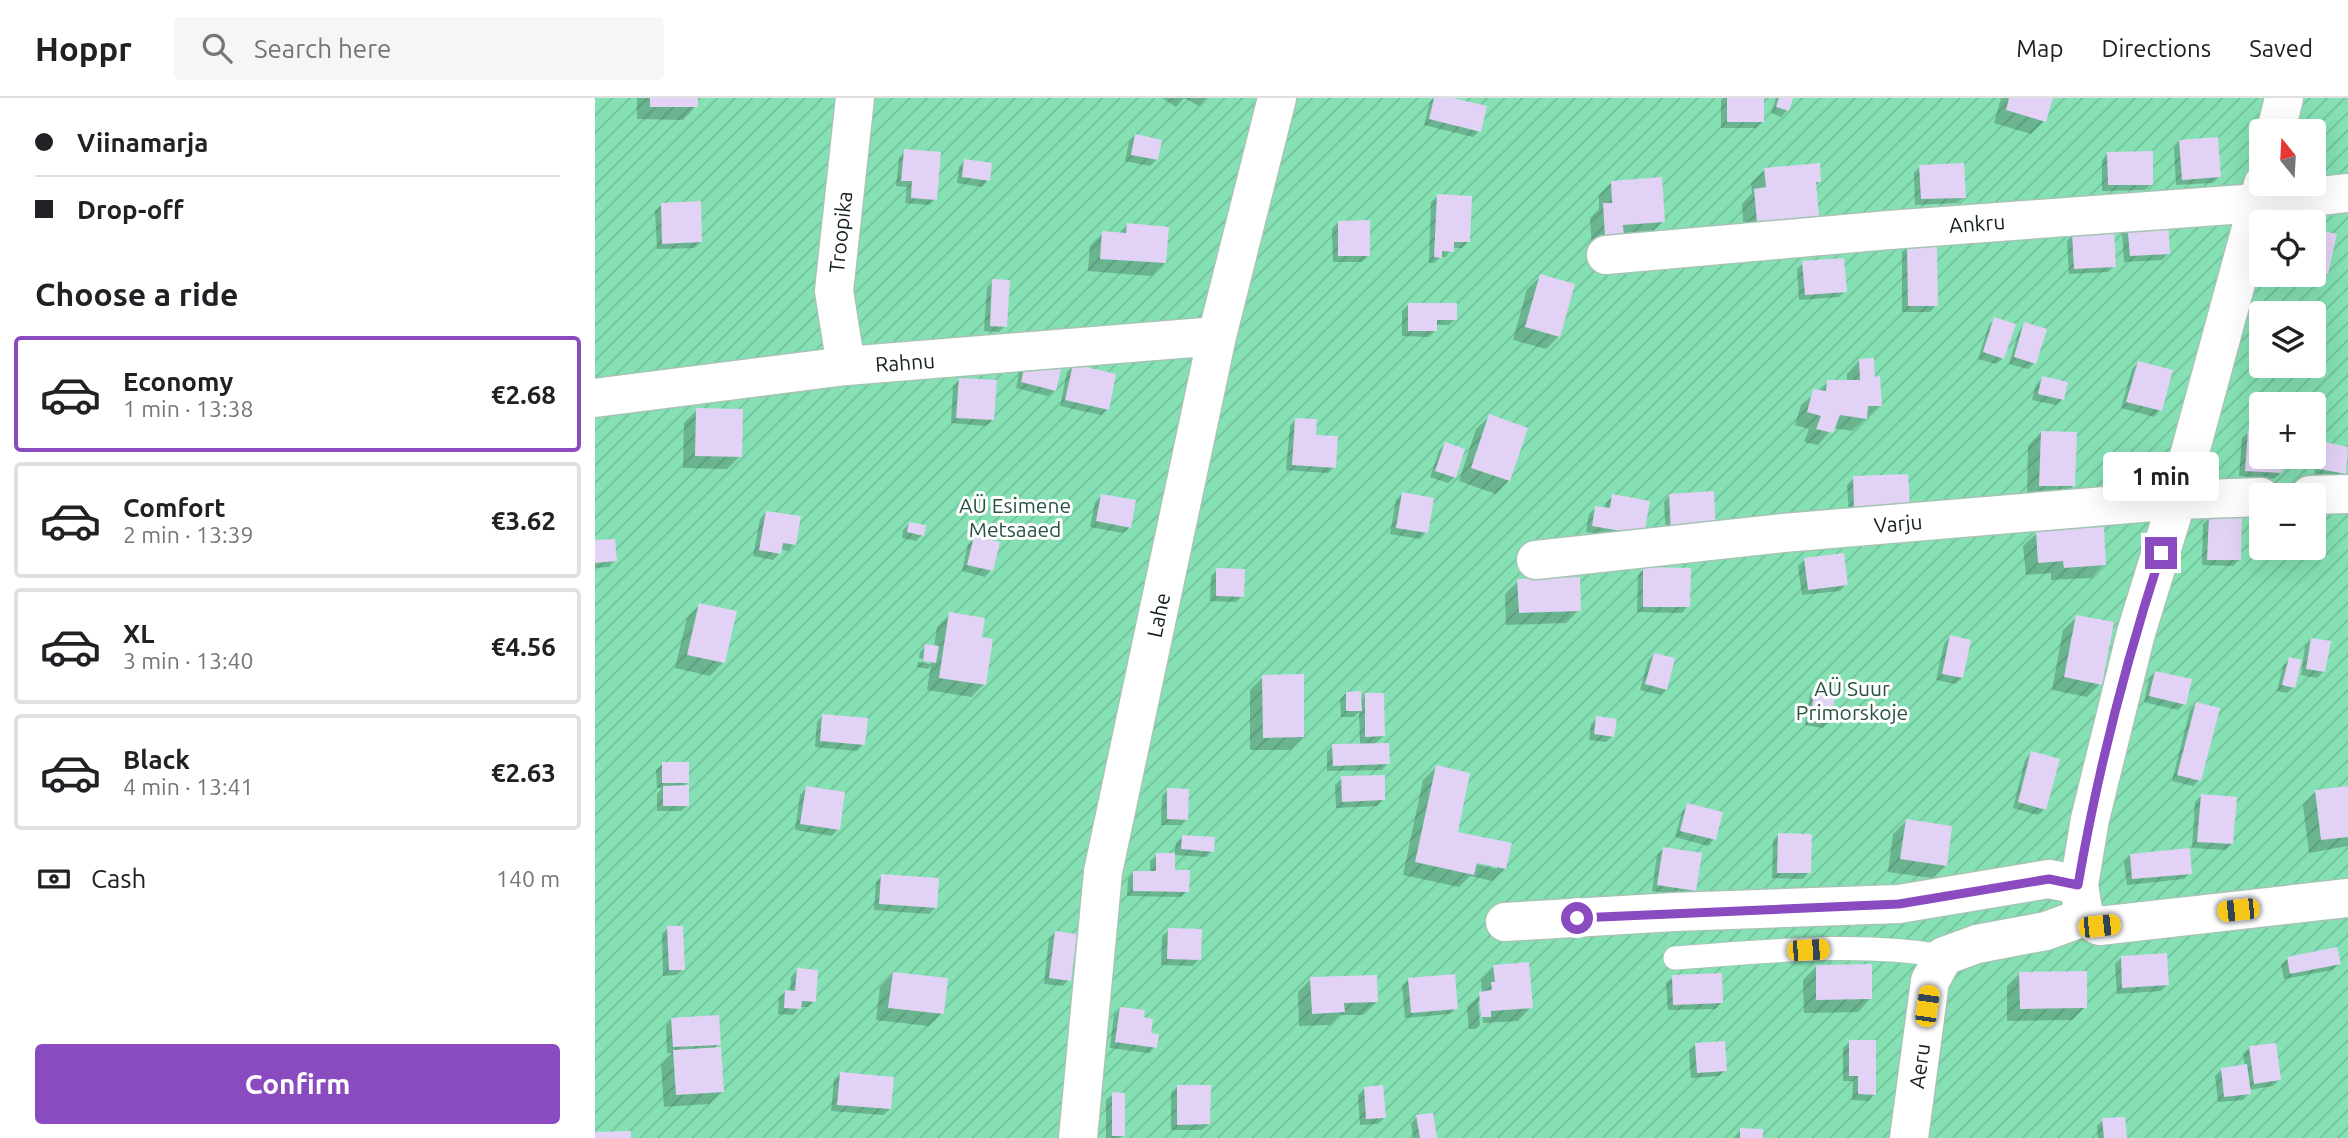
<!DOCTYPE html>
<html lang="en">
<head>
<meta charset="utf-8">
<style>
  body { margin:0; font-family:Ubuntu,sans-serif; background:#f6f6f6; color:#202124; height:100vh; display:flex; flex-direction:column; font-size:26px; white-space:nowrap }
  * { box-sizing:border-box; margin:0 }
  p { font-size:23px; color:#757577 }
  .icon { flex:none; width:38px; height:38px; fill:none; stroke:currentColor; stroke-width:2; stroke-linecap:round; stroke-linejoin:round }
  .map { position:relative; flex:1; overflow:hidden }
  .drawer { display:flex; flex-direction:column; background:#fff; width:595px }
  .drawer>* { flex:none }
  .guide { display:grid; align-content:center; height:154px; padding:0 35px; background:#fff }
  .needle { width:46px; rotate:342deg }
  .buttons { position:absolute; left:1654px; top:21px; display:grid; gap:14px }
  .buttons a { display:grid; place-items:center; width:77px; height:77px; border-radius:7px; background:#fff; box-shadow:0 7px 28px #0002; font-size:35px }
  .end { position:absolute; width:32px; height:32px; margin:-16px; border:9px solid #8a4bc1; background:#fff; box-shadow:0 0 0 4px #fff }
  .from { border-radius:50% }
  .bubble { position:absolute; height:49px; border-radius:7px; background:#fff; box-shadow:0 7px 28px #0002; font-size:23px; font-weight:700; line-height:49px; text-align:center }
  .car { position:absolute; width:21px; height:42px; margin:-21px -10px; border-radius:9px; box-shadow:0 0 5px 2px #0007; background:linear-gradient(#f5c518 24%,#345 0 40%,#f5c518 0 76%,#345 0 86%,#f5c518 0) }
  .guide b { display:flex; align-items:center; gap:24px; height:66px; font-size:26px }
  .guide b+b { border-top:2px solid #e0e0e0 }
  .guide i { width:18px; height:18px; background:#202124 }
  ul { padding:0; list-style:none }
  li { display:flex; align-items:center; gap:21px; height:116px; margin:0 14px 10px; padding:0 21px; border:4px solid #e0e0e0; border-radius:7px }
  li div { flex:1 }
  li b { display:block; font-size:26px }
  li em { font-style:normal; font-weight:700 }
  li.on { border-color:#8a4bc1 }
  li>.icon { width:63px; height:63px; stroke-width:1.5 }
  h2 { padding:0 35px; font-size:32px; line-height:84px }
  .pay { display:flex; align-items:center; gap:18px; height:77px; padding:0 35px; font-size:26px }
  .pay p { margin-inline-start:auto }
  .action { display:flex; gap:14px; margin-top:auto; padding:14px 35px }
  .action a { flex:1; height:80px; border-radius:7px; background:#8a4bc1; color:#fff; font-size:28px; font-weight:700; line-height:80px; text-align:center }
  header { display:flex; align-items:center; gap:42px; box-sizing:border-box; height:98px; padding:0 35px; background:#fff; border-bottom:2px solid #e0e0e0 }
  header strong { font-size:33px }
  nav { display:flex; gap:38px; margin-inline-start:auto; font-size:24px }
  .search { width:490px; height:63px; background:#f6f6f6; display:flex; align-items:center; gap:18px; box-sizing:border-box; padding:0 24px; border-radius:7px; color:#757577; font-size:26px }
  main { display:flex; flex:1; min-height:0 }
  .map>svg:first-child { display:block }
  .garden { fill:url(#garden-furrows); fill-rule:evenodd }
  .shadow { fill:#0003; fill-rule:evenodd }
  .building { fill:#e2d2f5 }
  .lines { fill:none; stroke-linecap:round; stroke-linejoin:round }
  .lane-casing { stroke:#a5c5b4; stroke-width:25 }
  .street-casing { stroke:#a5c5b4; stroke-width:41 }
  .lane { stroke:#fff; stroke-width:23 }
  .street { stroke:#fff; stroke-width:38 }
  .route { stroke:#8a4bc1; stroke-width:9 }
  .labels { text-anchor:middle; dominant-baseline:central; stroke-width:6; stroke-linejoin:round; paint-order:stroke }
  .street-label { font-size:21px; fill:#15211b; stroke:#fff }
  .park-label { font-size:21px; fill:#27533e; stroke:#fff }
</style>
</head>
<body>
<header>
<strong>Hoppr</strong>
<div class="search"><svg class="icon" aria-label="search" viewBox="0 0 24 24"><circle cx="10" cy="10" r="6"/><path d="M15 15l6 6"/></svg>Search here</div>
<nav><a>Map</a><a>Directions</a><a>Saved</a></nav>
</header>
<main>
<section class="drawer">
<div class="guide">
<b><i class="from"></i>Viinamarja</b>
<b><i></i>Drop-off</b>
</div>
<h2>Choose a ride</h2>
<ul>
<li class="on"><svg class="icon" aria-label="car" viewBox="0 0 24 24"><path d="M5 17H2v-5l4-1 3-4h7l3 4 3 1v5h-3M9 17h6M6 11h13"/><circle cx="7" cy="17" r="2"/><circle cx="17" cy="17" r="2"/></svg><div><b>Economy</b><p>1 min · 13:38</p></div><em>€2.68</em></li>
<li><svg class="icon" aria-label="car" viewBox="0 0 24 24"><path d="M5 17H2v-5l4-1 3-4h7l3 4 3 1v5h-3M9 17h6M6 11h13"/><circle cx="7" cy="17" r="2"/><circle cx="17" cy="17" r="2"/></svg><div><b>Comfort</b><p>2 min · 13:39</p></div><em>€3.62</em></li>
<li><svg class="icon" aria-label="car" viewBox="0 0 24 24"><path d="M5 17H2v-5l4-1 3-4h7l3 4 3 1v5h-3M9 17h6M6 11h13"/><circle cx="7" cy="17" r="2"/><circle cx="17" cy="17" r="2"/></svg><div><b>XL</b><p>3 min · 13:40</p></div><em>€4.56</em></li>
<li><svg class="icon" aria-label="car" viewBox="0 0 24 24"><path d="M5 17H2v-5l4-1 3-4h7l3 4 3 1v5h-3M9 17h6M6 11h13"/><circle cx="7" cy="17" r="2"/><circle cx="17" cy="17" r="2"/></svg><div><b>Black</b><p>4 min · 13:41</p></div><em>€2.63</em></li>
</ul>
<div class="pay"><svg class="icon" aria-label="cash" viewBox="0 0 24 24"><path d="M3 7h18v10H3z"/><circle cx="12" cy="12" r="2"/></svg>Cash<p>140 m</p></div>
<div class="action"><a>Confirm</a></div>
</section>
<div class="map">
<svg width="1753" height="1040" viewBox="0 0 1753 1040">
  <defs>
    <pattern id="garden-furrows" width="10" height="10" patternUnits="userSpaceOnUse" patternTransform="scale(1.75)"><rect width="10" height="10" fill="#85e1b4"/><path d="M-1 1l2-2M0 10L10 0M9 11l2-2" fill="none" stroke="#72c19a"/></pattern>
  </defs>
  <rect width="100%" height="100%" fill="#f7fdfa"/>
  <!-- garden -->
  <path class="garden" d="M0,0H1753V1040H0ZM1666,33H1718V86H1666ZM1666,124H1718V177H1666ZM1666,215H1718V268H1666ZM1666,306H1718V359H1666ZM1666,397H1718V450H1666Z"/>
  <!-- shadow -->
  <path class="shadow" d="M42,0H101V8L88,22L42,21Z
    M567,0H589L581,9Z
    M589,0H611L604,8Z
    M839,0H850L884,33L878,39L829,27L835,4Z
    M1128,0H1167V24L1161,30H1126V2Z
    M1181,0H1196L1192,12L1186,19L1176,15Z
    M1406,0H1456L1449,23L1436,36L1399,25Z
    M540,38L562,61L555,68L530,63L534,44Z
    M1585,43L1624,79L1618,85L1581,87L1579,50Z
    M310,53L340,101L334,107L310,105L312,89L301,88L304,60Z
    M1513,55L1556,86L1550,92L1507,93V62Z
    M370,62L393,82L387,89L362,85L364,69Z
    M1325,68L1369,99L1362,105L1320,107L1319,75Z
    M1170,72L1225,83L1220,88L1223,118L1209,131L1149,137L1147,106L1157,95L1156,85Z
    M1017,84L1068,123L1055,136L997,150L995,120L1004,111V97Z
    M843,98L873,144L867,150H857L851,159H845L839,165H834L836,104Z
    M67,106L106,144L99,150L62,151L60,113Z
    M743,124L774,157L767,164H738L737,131Z
    M1533,126L1574,155L1567,162L1529,164L1527,133Z
    M532,127L569,165L556,178L493,173L495,148L508,135L523,136Z
    M1718,132L1731,175L1725,181L1706,177H1718Z
    M1478,136L1519,168L1513,174L1474,176L1472,143Z
    M1313,148L1341,207L1335,214H1307V154Z
    M1208,165L1250,193L1244,199L1204,202L1202,171Z
    M946,178L964,238L951,251L918,242L932,191Z
    M398,183L410,228L404,234L389,233L392,189Z
    M814,206L860,221L854,227H840V233L834,239L807,238V213Z
    M1400,221L1408,260L1401,266L1383,261L1394,227Z
    M1430,226L1439,265L1433,271L1414,266L1424,233Z
    M1265,262L1278,280L1285,307L1257,333L1238,330L1223,347L1209,344L1214,331L1200,327L1206,307L1233,284H1252V276Z
    M432,265L459,292L453,298L421,290L425,271Z
    M1543,265L1565,312L1559,319L1526,310L1537,271Z
    M478,268L512,311L506,317L465,308L472,274Z
    M1447,280L1467,301L1461,307L1437,302L1441,287Z
    M365,282L398,322L391,328L356,325L358,288Z
    M102,312L145,358L132,371L88,370L89,325Z
    M895,318L914,382L901,396L864,383L881,331Z
    M701,321L719,338L739,369L733,375L691,372L695,328Z
    M1446,334L1478,388L1465,401L1432,400L1433,348Z
    M1654,334L1666,335V359H1687L1686,375L1679,381L1644,378L1647,340Z
    M850,346L860,379L853,385L835,379L844,353Z
    M1731,346L1753,350L1749,376L1743,382L1719,377L1724,352Z
    M1312,377L1254,417L1252,387L1259,380Z
    M1117,395L1071,441L1069,404L1075,397Z
    M807,396L831,434L825,441L795,436L801,402Z
    M506,398L535,429L528,435L495,429L500,404Z
    M1018,398L1041,442L991,434L994,416L1001,409L1010,411L1011,405Z
    M171,414L199,446L193,453L185,451L184,456L178,462L158,458L165,421Z
    M1615,420L1644,462L1638,468L1607,467L1608,426Z
    M315,425L327,437L321,443L307,440L308,432Z
    M1442,435L1509,466L1496,480L1456,482V475L1431,477L1428,448Z
    M380,440L396,472L390,479L367,473L373,446Z
    M0,444L20,462L14,469L0,470Z
    M1210,461L1251,486L1245,493L1207,497L1203,468Z
    M1049,471L1093,508L1087,515L1042,514L1043,477Z
    M622,472L647,498L641,504L615,503L616,478Z
    M923,483L984,512L971,525L911,527L910,496Z
    M105,507L128,564L115,578L80,570L92,520Z
    M355,516L385,541L389,586L376,599L332,592L336,567L333,571L322,569L323,564L336,566V563L324,560L325,554L331,548L339,549L342,529Z
    M1482,519L1505,586L1492,599L1457,592L1468,532Z
    M1355,539L1367,580L1360,586L1341,582L1349,546Z
    M1717,542L1729,573L1722,580L1706,577L1710,548Z
    M1059,556L1071,591L1065,597L1045,592L1053,563Z
    M1695,561L1699,589L1692,595L1682,593L1688,568Z
    M1560,575L1589,606L1583,612L1549,604L1554,581Z
    M668,579L708,639L695,652H655V592Z
    M1221,590L1234,624L1228,630L1210,627L1215,596Z
    M751,595L765,603L770,597L788,638L779,647L793,665L787,672L732,673V654L738,648L765,647L764,614L759,619H746L745,602Z
    M1601,606L1604,682L1598,688L1577,683L1595,612Z
    M228,617L268,646L262,653L220,649L222,624Z
    M1002,620L1018,638L1011,644L994,642L996,626Z
    M1436,655L1450,711L1443,717L1418,710L1430,662Z
    M68,666L93,684L88,689L93,707L86,713H62V696L67,690H62L61,672Z
    M841,669L861,735L910,770L897,783L875,778L864,789L808,777L828,682ZM873,761L902,767V771L873,764Z
    M747,680L789,701L782,708L741,710L740,687Z
    M211,690L243,731L237,738L200,732L205,697Z
    M1753,690V748L1714,755L1708,707L1721,694Z
    M573,692L591,721L585,727H566L567,698Z
    M1606,698L1637,746L1630,752L1597,750L1600,704Z
    M1093,707L1119,741L1113,748L1080,739L1087,714Z
    M1311,723L1350,767L1337,780L1293,774L1298,736Z
    M1184,736L1214,774L1208,781L1177,780L1178,743Z
    M588,738L617,753L611,759L579,757L581,745Z
    M1069,751L1099,792L1093,798L1057,793L1062,757Z
    M562,757L579,774L592,793L586,799L532,798L533,781L539,775H555V763Z
    M1536,757L1595,775L1589,781L1532,787L1529,764Z
    M287,778L340,810L334,816L279,812L281,784Z
    M73,830L88,871L82,877L68,878L67,836Z
    M574,832L604,861L598,868L566,867L567,838Z
    M461,835L474,882L468,888L449,886L454,841Z
    M1526,860L1572,887L1566,893L1522,896L1520,866Z
    M1692,861L1744,866L1737,872L1689,881L1686,867Z
    M899,869L936,909L923,923L888,925L886,900L883,904L885,927L881,931H874L872,909L887,895L886,882Z
    M1221,869L1276,900L1263,914L1209,915L1208,882Z
    M202,872L219,903L213,909H205L198,917L183,916L184,900L191,894H195L196,879Z
    M1425,875L1490,909L1477,922L1412,923V888Z
    M298,876L347,915L334,928L281,922L285,889Z
    M1078,879L1127,904L1120,911L1073,912L1071,885Z
    M716,881L782,904L768,917H744L735,927L704,928L703,894Z
    M813,882L861,910L855,916L810,920L807,888Z
    M526,911L547,921L560,949L554,955L515,950L519,917Z
    M77,921L124,946L119,951L127,993L114,1006L69,1009L66,967L78,955H72L71,928Z
    M1254,944L1279,996L1273,1003L1257,1002L1258,983H1248V950Z
    M1101,947L1130,972L1124,978L1096,980L1094,953Z
    M1655,949L1684,982L1678,988L1654,992V995L1648,1002L1623,1004L1620,978L1627,971L1650,968L1648,956Z
    M245,976L295,1011L288,1017L236,1013L239,982Z
    M582,989L614,1026L607,1032H576V995Z
    M770,990L789,1020L783,1026L765,1027L763,997Z
    M518,996L528,1037L525,1040H511V1002Z
    M822,1019L840,1040H818L816,1025Z
    M1508,1022L1530,1040H1503L1502,1028Z
    M1146,1032L1166,1040H1138Z"/>
  <!-- building -->
  <path class="building" d="M55,0H103V9H55Z
    M839,0H858L892,8L886,34L834,21Z
    M1132,0H1169V24H1132Z
    M1184,0H1198L1194,13L1181,9Z
    M1414,0H1458L1451,24L1411,12Z
    M540,36L567,42L563,62L536,57Z
    M1623,39L1626,79L1587,82L1584,42Z
    M309,51L346,54L342,102L316,100L317,83H306Z
    M1558,53V87H1513L1512,54Z
    M369,61L397,65L395,83L367,79Z
    M1225,65L1226,84H1221L1224,118L1162,124L1159,91L1171,89L1169,70Z
    M1369,65L1371,100L1326,101L1324,67Z
    M1067,79L1070,124L1028,127L1029,137L1010,138L1008,105H1017L1016,83Z
    M842,96L877,98L875,144H859V154L847,153V160L839,159Z
    M106,103L107,144L67,146L66,105Z
    M775,122V158H743V123Z
    M1573,122L1575,156L1535,158L1532,125Z
    M532,125L574,129L571,165L505,161L507,133L531,135Z
    M1718,131L1742,136L1733,176L1718,172Z
    M1519,133L1521,169L1479,171L1477,135Z
    M1312,146H1342L1343,208H1313Z
    M1249,160L1252,194L1210,197L1207,163Z
    M945,176L980,186L965,239L930,229Z
    M397,181L415,182L412,229L395,228Z
    M813,205H862V222H842V233H813Z
    M1399,219L1421,226L1409,261L1388,254Z
    M1429,224L1452,231L1441,266L1419,259Z
    M1279,260L1280,279L1285,278L1287,308H1273L1272,321L1245,317L1238,335L1221,331L1226,318L1212,314L1218,291L1231,293L1232,282H1265L1264,261Z
    M431,263L466,271L461,293L426,284Z
    M1543,263L1578,272L1567,313L1531,304Z
    M478,266L521,276L514,312L470,302Z
    M1447,278L1473,284L1469,302L1443,296Z
    M364,280L402,282L399,322L361,320Z
    M101,310L148,311L147,359L100,358Z
    M894,316L933,330L915,383L876,370Z
    M700,320L722,321L721,337L743,338L741,370L697,367Z
    M1653,332L1666,333V359H1689L1687,375L1650,373Z
    M1446,333L1482,334L1480,388H1444Z
    M850,344L870,351L861,380L840,373Z
    M1730,344L1753,349L1751,376L1724,371Z
    M1313,376L1315,408L1259,411L1258,378Z
    M1119,393L1121,434L1076,436L1074,396Z
    M807,394L839,400L833,435L801,430Z
    M506,396L541,402L536,430L501,423Z
    M1017,396L1055,403L1049,437L997,428L1000,408L1015,410Z
    M171,413L206,418L201,447L188,445L186,456L164,452Z
    M1614,418L1647,419L1646,462H1612Z
    M314,424L331,427L329,438L312,434Z
    M1509,429L1511,467L1469,470L1468,463L1443,465L1441,433Z
    M379,438L405,444L398,473L372,467Z
    M20,441L22,463L0,465V442Z
    M1249,455L1253,487L1213,492L1209,460Z
    M1048,469L1096,470L1095,509H1048Z
    M621,470L650,471L649,499L621,498Z
    M985,479L986,513L924,515L922,481Z
    M104,505L142,513L130,565L92,557Z
    M354,514L390,520L387,539L398,541L391,587L344,580Z
    M1481,517L1519,524L1507,587L1469,579Z
    M1355,537L1376,542L1368,580L1347,576Z
    M1716,540L1736,543L1730,574L1711,571Z
    M330,546L344,548L341,565L328,563Z
    M1059,555L1080,560L1072,592L1050,586Z
    M1694,559L1707,562L1700,590L1687,587Z
    M1560,573L1597,581L1591,607L1554,598Z
    M709,576V639L668,640L667,577Z
    M1220,588L1241,591L1236,625L1215,622Z
    M766,593L767,613H751V594Z
    M770,595H789L790,638L770,639Z
    M1601,604L1625,610L1606,683L1582,677Z
    M227,616L273,620L270,647L225,643Z
    M1001,618L1022,621L1019,639L999,636Z
    M794,645L795,666L738,668L737,646Z
    M1436,653L1465,661L1451,712L1423,704Z
    M67,664H94V685H67Z
    M841,667L875,675L863,734L917,745L911,771L882,765L879,777L820,764Z
    M790,677V702L747,704L746,678Z
    M94,687V708H68V688Z
    M211,688L250,694L245,732L205,726Z
    M1753,688V739L1726,742L1720,692Z
    M572,690L594,691L593,722L572,721Z
    M1606,696L1642,699L1638,746L1602,744Z
    M1092,705L1128,714L1121,742L1085,733Z
    M1311,721L1357,728L1352,768L1305,761Z
    M1183,735L1217,736L1216,775H1182Z
    M587,737L620,739L619,754L586,751Z
    M1068,749L1107,755L1101,793L1062,787Z
    M1595,750L1597,776L1537,781L1535,756Z
    M561,755H580V772H595L594,794L538,793V773H561Z
    M286,776L344,780L342,810L284,806Z
    M72,828H88L90,872H74Z
    M573,830L607,831L606,862L572,861Z
    M460,833L482,836L476,883L454,880Z
    M1742,849L1746,866L1695,876L1692,859Z
    M1572,855L1574,887L1527,890L1526,858Z
    M934,864L938,910L896,913V919H886L884,894L897,892L896,884H900L898,867Z
    M1277,866V901L1221,902V867Z
    M202,870L223,872L221,904L207,903L206,911L189,910L190,892L200,893Z
    M1492,873V910L1425,911L1424,874Z
    M298,874L353,880L349,916L293,910Z
    M1127,875L1128,905L1078,907L1077,877Z
    M860,876L863,911L816,915L813,880Z
    M782,877L783,904L749,905L750,914L717,916L715,879Z
    M525,909L550,912L549,919L558,921L556,935L564,936L562,950L520,944Z
    M124,917L126,947L78,949L76,920Z
    M1254,942H1281V997L1263,996V978H1254Z
    M1130,943L1132,973L1102,975L1100,945Z
    M1681,945L1686,982L1659,986L1654,948Z
    M126,949L129,994L81,997L78,952Z
    M1652,966L1656,996L1629,999L1626,970Z
    M245,974L299,979L296,1011L242,1007Z
    M582,987H616L615,1026L582,1027Z
    M788,987L791,1020L771,1021L769,989Z
    M517,994L530,995V1038H517Z
    M838,1015L842,1040H825L821,1017Z
    M1530,1019L1532,1040H1509L1507,1020Z
    M1145,1030L1168,1031V1040H1145Z
    M36,1033V1040H0V1034Z"/>
  <g class="lines">
    <!-- lane casing -->
    <g class="lane-casing">
      <path id="lane" d="M1080,860C1168,854 1261,843 1349,858"/>
    </g>
    <!-- street casing -->
    <g class="street-casing">
      <path id="street" d="M1681,33L1689,0
        M1011,157L1294,132L1663,105L1753,95
        M251,268L239,193L260,0
        M0,300L251,268L622,238
        M1715,397L1753,396
        M941,462L1188,435L1582,402L1666,399
        M1484,787L1495,721L1541,535L1582,402L1668,86
        M910,824L1079,814L1304,806L1454,781L1484,787L1489,819L1504,828L1753,800
        M483,1040L508,774L622,238L682,0
        M1314,1040L1335,883L1349,858L1382,846L1451,833L1489,819"/>
    </g>
    <!-- lane -->
    <use href="#lane" class="lane"/>
    <!-- street -->
    <use href="#street" class="street"/>
  </g>
  <g class="lines">
    <!-- route -->
    <path class="route" d="M982,820L1304,806L1454,781L1483,787C1502,675 1531,564 1566,455"/>
  </g>
  <g class="labels">
    <!-- street labels -->
    <g class="street-label">
      <text transform="translate(1382 125) rotate(-4)">Ankru</text>
      <text transform="translate(245 134) rotate(-84)">Troopika</text>
      <text transform="translate(310 264) rotate(-4)">Rahnu</text>
      <text transform="translate(1303 425) rotate(-5)">Varju</text>
      <text transform="translate(563 517) rotate(-78)">Lahe</text>
      <text transform="translate(1324 968) rotate(-82)">Aeru</text>
    </g>
    <!-- park labels -->
    <g class="park-label">
      <text x="420" y="407">AÜ Esimene<tspan x="420" dy="24">Metsaaed</tspan></text>
      <text x="1257" y="590">AÜ Suur<tspan x="1257" dy="24">Primorskoje</tspan></text>
    </g>
  </g>
</svg>
<div class="buttons">
<a><svg class="needle" viewBox="-14 -14 28 28"><path d="M0-13l5 13h-10z" fill="#e53935"/><path d="M0 13l5-13h-10z" fill="#757577"/></svg></a>
<a><svg class="icon" aria-label="locate" viewBox="0 0 24 24"><circle cx="12" cy="12" r="6"/><path d="M12 2v4M12 18v4M2 12h4M18 12h4"/></svg></a>
<a><svg class="icon" aria-label="layers" viewBox="0 0 24 24"><path d="M12 4l9 5-9 5-9-5zM3 14l9 5 9-5"/></svg></a>
<a>+</a>
<a>−</a>
</div>
<i class="end from" style="left:982px;top:820px"></i>
<i class="end" style="left:1566px;top:455px"></i>
<div class="bubble" style="left:1508px;top:354px;width:116px">1 min</div>
<i class="car" style="left:1643px;top:812px;rotate:264deg"></i>
<i class="car" style="left:1504px;top:828px;rotate:84deg"></i>
<i class="car" style="left:1213px;top:852px;rotate:87deg"></i>
<i class="car" style="left:1332px;top:908px;rotate:8deg"></i>
</div>
</main>
</body>
</html>
